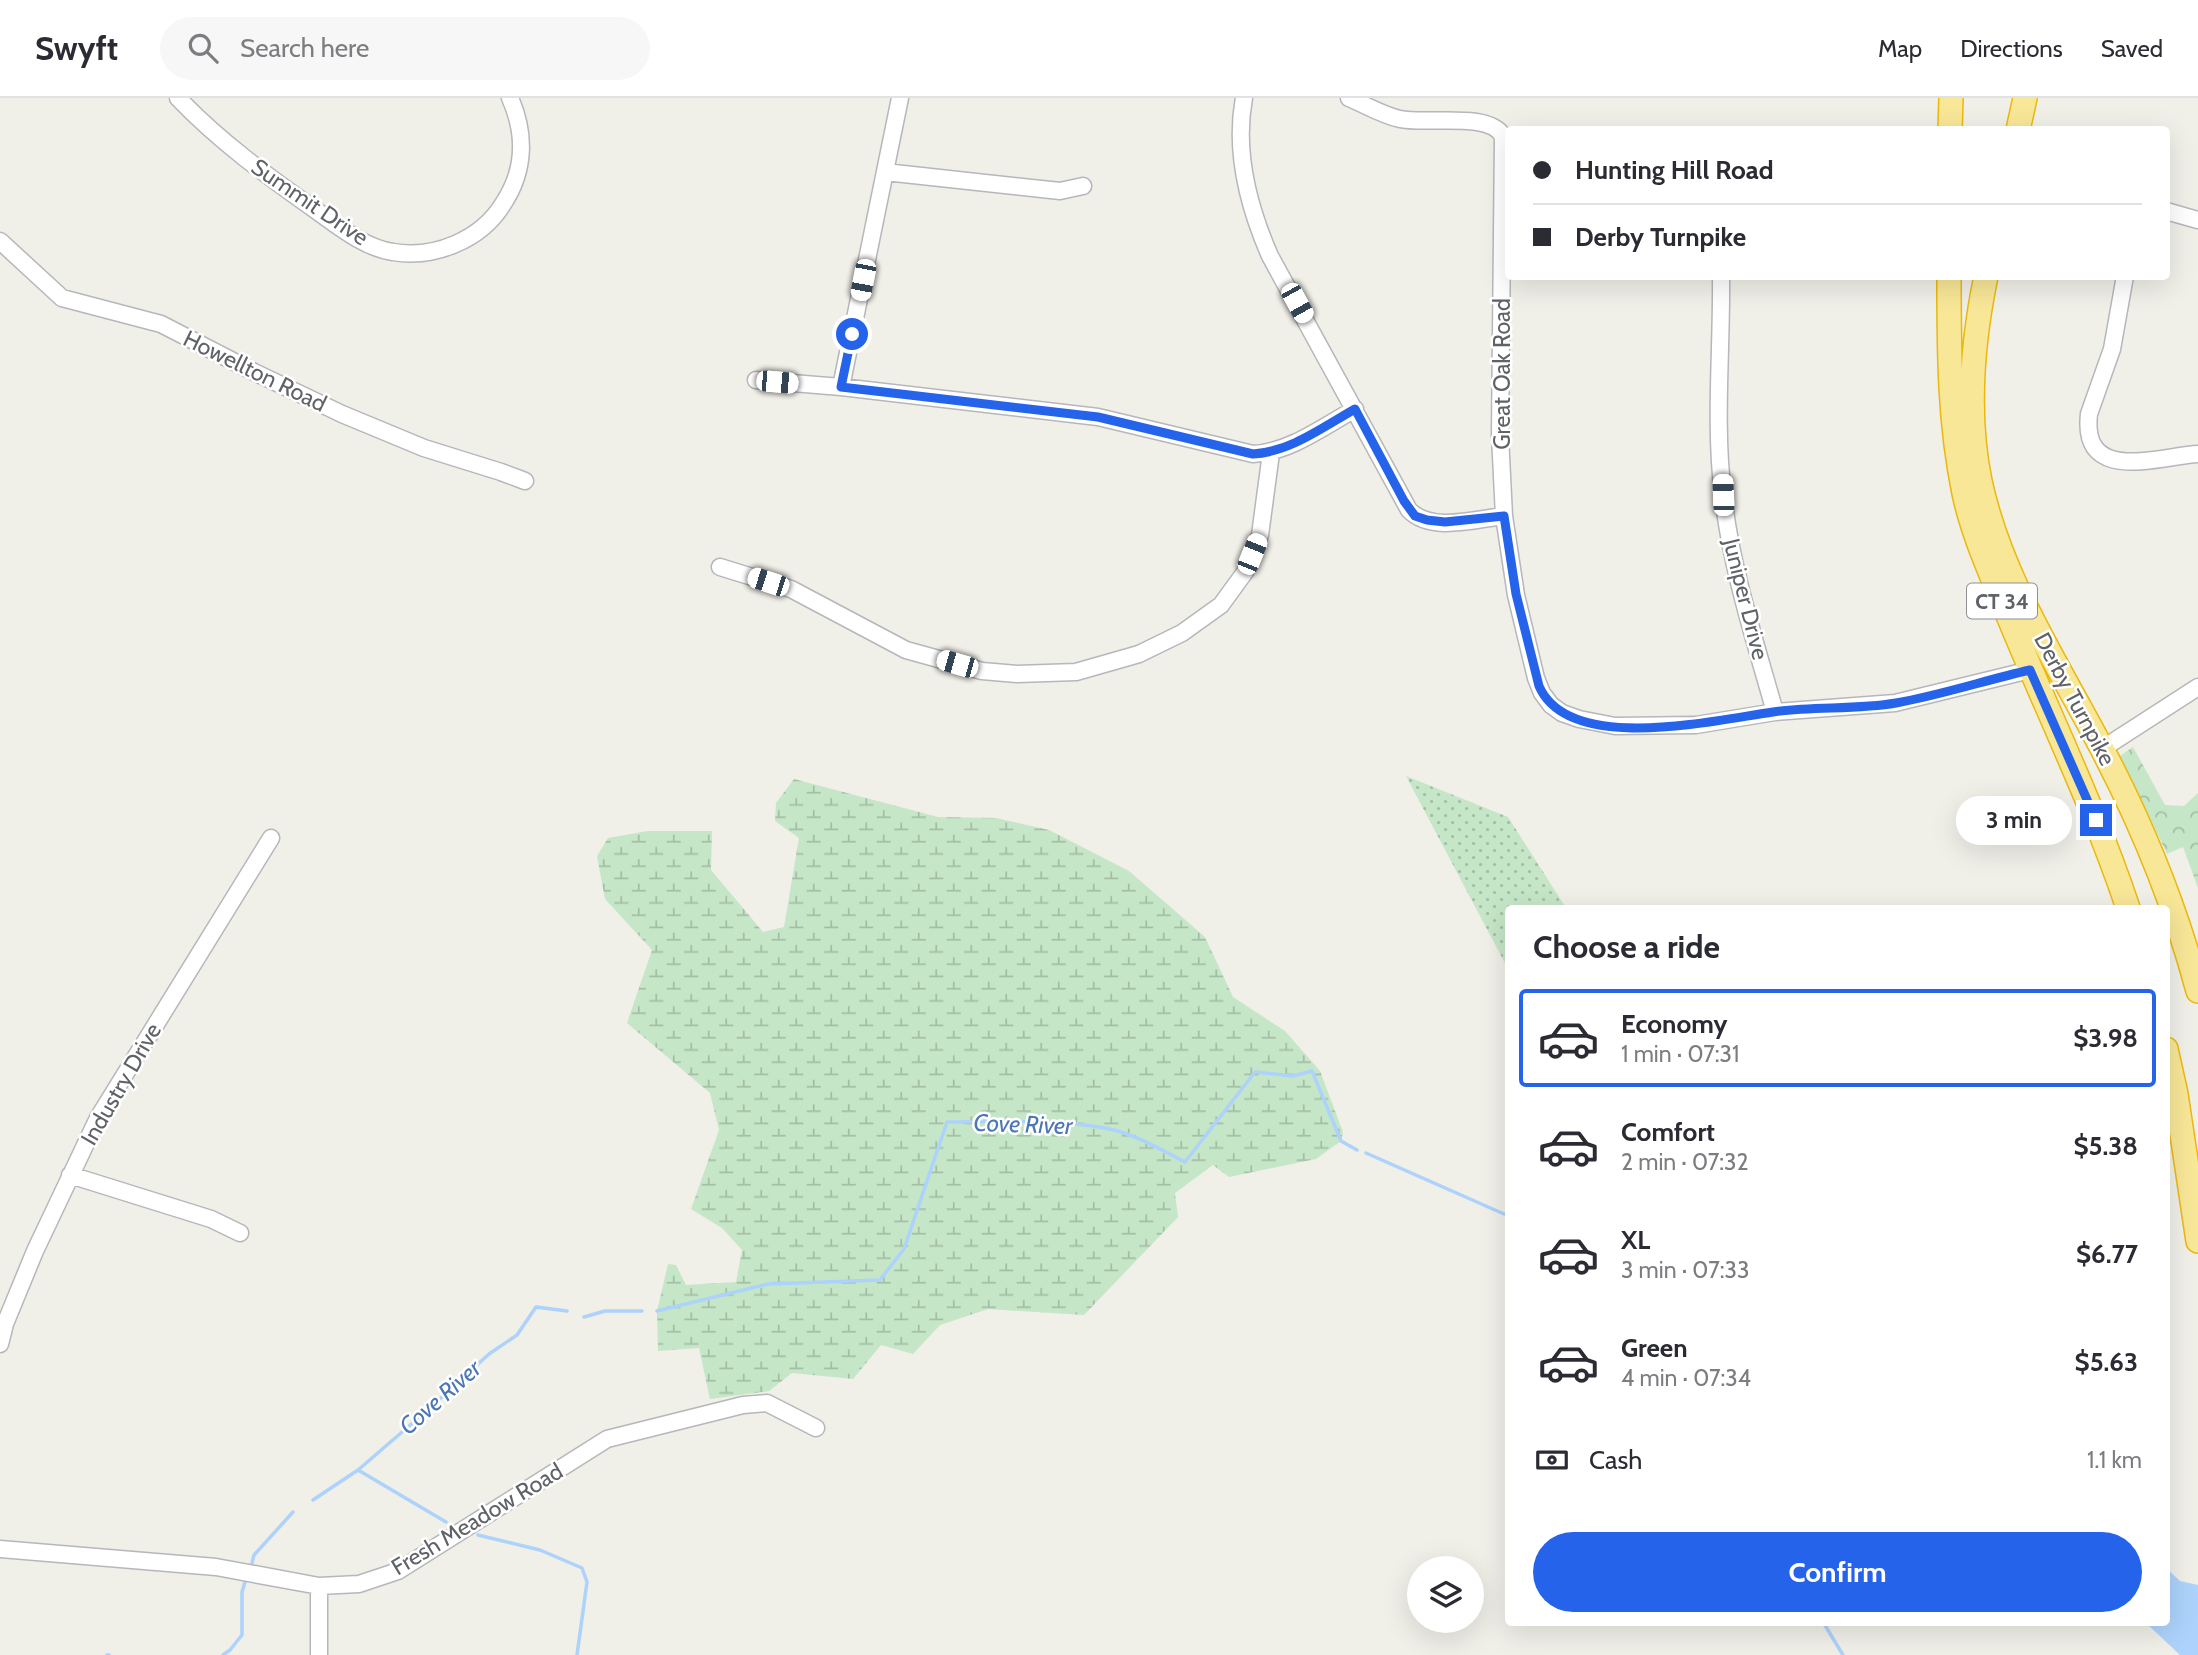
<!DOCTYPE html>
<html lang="en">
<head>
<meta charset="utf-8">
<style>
  body { margin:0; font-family:Cabin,sans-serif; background:#f7f7f7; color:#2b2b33; height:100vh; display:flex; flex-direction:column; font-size:26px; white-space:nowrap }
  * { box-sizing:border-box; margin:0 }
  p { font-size:23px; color:#7c7c81 }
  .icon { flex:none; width:38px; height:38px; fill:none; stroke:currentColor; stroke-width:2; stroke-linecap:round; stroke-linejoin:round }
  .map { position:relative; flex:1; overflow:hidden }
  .sheet { position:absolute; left:1505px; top:807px; width:665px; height:721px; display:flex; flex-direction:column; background:#fff; border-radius:7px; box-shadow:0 7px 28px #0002 }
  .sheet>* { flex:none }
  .hud { position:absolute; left:1505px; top:28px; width:665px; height:154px; border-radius:7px; box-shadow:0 7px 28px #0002; display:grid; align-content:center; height:154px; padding:0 28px; background:#fff }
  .tools { position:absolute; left:1407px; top:1458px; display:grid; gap:14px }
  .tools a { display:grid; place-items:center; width:77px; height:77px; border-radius:50%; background:#fff; box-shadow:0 7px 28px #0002; font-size:35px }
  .end { position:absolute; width:32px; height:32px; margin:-16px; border:9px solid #2563eb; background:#fff; box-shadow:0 0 0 4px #fff }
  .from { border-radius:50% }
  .bubble { position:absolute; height:49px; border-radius:24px; background:#fff; box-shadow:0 7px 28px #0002; font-size:23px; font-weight:800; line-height:49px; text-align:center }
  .car { position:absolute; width:21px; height:42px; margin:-21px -10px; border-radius:9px; box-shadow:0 0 5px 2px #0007; background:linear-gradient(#fff 24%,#345 0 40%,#fff 0 76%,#345 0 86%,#fff 0) }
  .hud b { display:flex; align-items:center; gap:24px; height:66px; font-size:26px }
  .hud b+b { border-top:2px solid #e1e1e2 }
  .hud i { width:18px; height:18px; background:#2b2b33 }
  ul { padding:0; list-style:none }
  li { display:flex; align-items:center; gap:21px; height:98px; margin:0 14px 10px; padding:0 14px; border:4px solid transparent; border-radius:7px }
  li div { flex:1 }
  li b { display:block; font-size:26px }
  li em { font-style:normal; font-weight:800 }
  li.active { border-color:#2563eb }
  li>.icon { width:63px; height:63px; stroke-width:1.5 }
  h2 { padding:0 28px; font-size:32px; line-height:84px }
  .pay { display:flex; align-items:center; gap:18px; height:77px; padding:0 28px; font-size:26px }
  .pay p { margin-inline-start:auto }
  .cta { display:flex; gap:14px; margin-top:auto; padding:14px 28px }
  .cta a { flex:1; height:80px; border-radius:42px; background:#2563eb; color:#fff; font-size:28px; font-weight:800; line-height:80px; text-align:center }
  header { display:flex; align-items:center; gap:42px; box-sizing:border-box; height:98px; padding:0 35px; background:#fff; border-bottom:2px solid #e1e1e2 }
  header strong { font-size:33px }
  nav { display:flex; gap:38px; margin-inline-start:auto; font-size:24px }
  .search { width:490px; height:63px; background:#f7f7f7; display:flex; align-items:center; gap:18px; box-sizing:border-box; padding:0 24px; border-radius:38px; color:#7c7c81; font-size:26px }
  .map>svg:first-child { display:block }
  .grass { fill:url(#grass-dots) }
  .forest { fill:url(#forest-crowns) }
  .wetland { fill:url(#wetland-marsh) }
  .water { fill:#add2fb }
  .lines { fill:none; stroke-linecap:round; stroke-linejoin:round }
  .stream { stroke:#add2fb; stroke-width:3.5 }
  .minor-casing { stroke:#b5b7bb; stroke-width:19 }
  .highway-casing { stroke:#ebb80c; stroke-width:26 }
  .minor { stroke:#fff; stroke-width:16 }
  .highway { stroke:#f8e797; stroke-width:23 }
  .route { stroke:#2563eb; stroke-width:9 }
  .labels { text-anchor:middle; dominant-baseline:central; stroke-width:5; stroke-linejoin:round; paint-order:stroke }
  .shield { fill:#fff; stroke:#8f9195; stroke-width:2 }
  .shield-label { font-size:21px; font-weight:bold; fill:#5f6267 }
  .street-label { font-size:23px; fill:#5f6267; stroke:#fff }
  .water-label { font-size:24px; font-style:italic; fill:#4c77b5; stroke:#fff }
</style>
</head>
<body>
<header>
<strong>Swyft</strong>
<div class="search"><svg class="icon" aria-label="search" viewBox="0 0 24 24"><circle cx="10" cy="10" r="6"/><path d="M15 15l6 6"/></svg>Search here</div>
<nav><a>Map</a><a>Directions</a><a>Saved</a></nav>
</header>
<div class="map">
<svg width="2198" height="1557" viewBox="0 0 2198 1557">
  <defs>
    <pattern id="grass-dots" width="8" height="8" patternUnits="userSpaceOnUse" patternTransform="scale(1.75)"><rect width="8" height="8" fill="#c6e6c8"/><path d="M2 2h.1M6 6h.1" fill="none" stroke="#a4bea6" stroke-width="1.8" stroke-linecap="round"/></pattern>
    <pattern id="forest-crowns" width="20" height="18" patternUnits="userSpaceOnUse" patternTransform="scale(1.75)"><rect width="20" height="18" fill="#c6e6c8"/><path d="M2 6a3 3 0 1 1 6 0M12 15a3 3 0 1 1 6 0" fill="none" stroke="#a4bea6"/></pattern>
    <pattern id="wetland-marsh" width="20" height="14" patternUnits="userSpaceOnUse" patternTransform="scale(1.75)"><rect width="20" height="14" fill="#c6e6c8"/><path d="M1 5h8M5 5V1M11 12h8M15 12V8" fill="none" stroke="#a4bea6"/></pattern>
  </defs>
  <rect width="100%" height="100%" fill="#f0efe8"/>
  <!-- grass -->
  <path class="grass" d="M1406,678L1508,719L1566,810H1508V871Z"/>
  <!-- forest -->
  <path class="forest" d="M2133,649L2165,707L2184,708L2198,695V790L2183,749L2167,756L2120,658Z"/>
  <!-- wetland -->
  <path class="wetland" d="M794,681L938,719L996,720L1049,732L1129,773L1205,839L1233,899L1285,933L1320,973L1343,1034L1341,1043L1316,1061L1229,1079L1213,1067L1175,1095L1178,1119L1084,1217L988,1211L940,1227L913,1256L881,1247L853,1281L792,1275L769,1293L710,1301L699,1250L658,1253L657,1213L668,1166L676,1167L686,1187L736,1184L742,1152L722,1130L691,1111L719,1032L710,995L627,925L652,852L605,801L597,758L608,740L648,733H712L711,772L763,834L784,829L799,740L775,723L776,705Z"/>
  <!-- water -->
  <path class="water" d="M2167,1471L2180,1483L2198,1487V1557H2180L2145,1524H2166Z"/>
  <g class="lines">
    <!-- stream -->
    <path class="stream" d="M1366,1055L1504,1116
      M657,1213L768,1186L880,1182L904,1151L947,1024C999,1024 1053,1021 1105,1030C1133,1035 1160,1051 1185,1064L1255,974L1293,978L1312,973L1341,1043L1357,1052
      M584,1219L605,1213H642
      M358,1372L446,1424
      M313,1402L358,1372L430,1310L489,1256L517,1237L536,1209L567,1213
      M478,1437L540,1452L582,1470L587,1484L577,1557
      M252,1465L254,1457L293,1414
      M1823,1524L1843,1557
      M107,1557H109
      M223,1557L230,1552L242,1537V1494L246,1481"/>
    <!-- minor casing -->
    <g class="minor-casing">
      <path id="minor" d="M178,0C219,43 266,77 314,111C337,127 364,150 393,154C434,161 481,142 503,106C525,73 526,36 510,0
        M1244,0C1234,53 1249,110 1270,158L1409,412C1431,435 1476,421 1504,418
        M1349,0C1366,7 1382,17 1400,21C1426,27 1489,13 1503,38L1500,338L1504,418L1516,497L1536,580L1542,595L1551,607L1562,615L1579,621L1615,628L1696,627L1775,614L1895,605L2030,572
        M885,74L1060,93L1083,88
        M2166,113L2198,122
        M0,143L62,200L161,226L254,274L342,316L424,350L501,374L525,383
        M1721,178C1722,251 1714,325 1723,397C1731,470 1755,543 1775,614
        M2125,178L2112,251L2089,316C2081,387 2159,358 2198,356
        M756,282L841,289L1098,319L1253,356C1290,354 1323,329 1355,311
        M841,289L900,0
        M720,469L791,491L906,552L982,573L1017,576L1076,574L1139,556L1182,535L1221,507L1245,474L1260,437L1271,355
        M2102,651L2198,589
        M70,1077L211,1121L240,1135
        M0,1246L5,1226L35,1153L98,1020L271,740
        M0,1451L216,1469L319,1488L359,1486L398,1473L607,1341L743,1307L767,1305L816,1330
        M319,1557V1488"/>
    </g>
    <!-- highway casing -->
    <g class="highway-casing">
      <path id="highway" d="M1950,32L1951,0
        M2018,32L2025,0
        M1949,178C1949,252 1949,323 1964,395C1973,438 1993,480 2009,520C2049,617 2095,711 2128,810
        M1986,178C1972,246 1966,315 1980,383C2000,478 2056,563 2100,647C2142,726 2175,807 2198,893
        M2166,951L2176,996L2198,1143"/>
    </g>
    <!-- minor -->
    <use href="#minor" class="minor"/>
    <!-- highway -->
    <use href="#highway" class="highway"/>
  </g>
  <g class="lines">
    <!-- route -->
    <path class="route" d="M852,236L841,289L1098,319L1253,356C1290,354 1323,329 1355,311L1404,403L1415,418L1427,422L1445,424L1504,418L1516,496L1539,588C1569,657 1715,622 1773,614C1813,608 1856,612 1896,605C1941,597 1986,582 2030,572L2096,722"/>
  </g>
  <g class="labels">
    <!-- shield labels -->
    <rect class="shield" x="1967" y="485.5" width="70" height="35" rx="5"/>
    <g class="shield-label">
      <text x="2002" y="503">CT 34</text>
    </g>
    <!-- street labels -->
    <g class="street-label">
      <text transform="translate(310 104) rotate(34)">Summit Drive</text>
      <text transform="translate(255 273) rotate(26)">Howellton Road</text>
      <text transform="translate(1502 276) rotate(-90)">Great Oak Road</text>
      <text transform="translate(1746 501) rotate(76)">Juniper Drive</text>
      <text transform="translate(2075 601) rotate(62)">Derby Turnpike</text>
      <text transform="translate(121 986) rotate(-60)">Industry Drive</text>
      <text transform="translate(477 1421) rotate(-31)">Fresh Meadow Road</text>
    </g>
    <!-- water labels -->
    <g class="water-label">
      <text transform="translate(1023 1026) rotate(2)">Cove River</text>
      <text transform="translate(440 1299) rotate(-41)">Cove River</text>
    </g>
  </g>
</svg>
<div class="tools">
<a><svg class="icon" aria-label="layers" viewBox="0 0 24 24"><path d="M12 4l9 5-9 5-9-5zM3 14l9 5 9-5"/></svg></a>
</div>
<i class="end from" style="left:852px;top:236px"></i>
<i class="end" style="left:2096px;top:722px"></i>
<div class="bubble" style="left:1956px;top:698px;width:116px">3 min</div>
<i class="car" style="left:863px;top:182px;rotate:191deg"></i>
<i class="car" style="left:1297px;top:205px;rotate:151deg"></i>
<i class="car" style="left:777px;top:284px;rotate:95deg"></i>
<i class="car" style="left:1723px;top:397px;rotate:358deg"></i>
<i class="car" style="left:1252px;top:456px;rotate:22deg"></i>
<i class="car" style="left:768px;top:484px;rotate:288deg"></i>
<i class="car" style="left:957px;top:566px;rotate:286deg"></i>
<div class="hud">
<b><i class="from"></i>Hunting Hill Road</b>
<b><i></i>Derby Turnpike</b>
</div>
<section class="sheet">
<h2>Choose a ride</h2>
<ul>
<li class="active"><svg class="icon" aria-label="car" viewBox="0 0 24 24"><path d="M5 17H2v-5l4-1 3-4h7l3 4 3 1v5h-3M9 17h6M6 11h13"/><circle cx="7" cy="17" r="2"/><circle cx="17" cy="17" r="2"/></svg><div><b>Economy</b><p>1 min · 07:31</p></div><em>$3.98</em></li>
<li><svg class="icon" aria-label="car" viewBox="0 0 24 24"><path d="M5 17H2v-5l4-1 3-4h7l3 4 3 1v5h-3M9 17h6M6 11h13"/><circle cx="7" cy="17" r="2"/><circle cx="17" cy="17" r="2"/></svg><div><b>Comfort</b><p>2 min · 07:32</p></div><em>$5.38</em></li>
<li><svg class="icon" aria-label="car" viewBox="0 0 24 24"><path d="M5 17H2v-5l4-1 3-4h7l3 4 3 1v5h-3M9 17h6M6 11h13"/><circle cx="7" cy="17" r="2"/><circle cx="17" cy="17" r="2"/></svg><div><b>XL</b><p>3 min · 07:33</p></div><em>$6.77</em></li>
<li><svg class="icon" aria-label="car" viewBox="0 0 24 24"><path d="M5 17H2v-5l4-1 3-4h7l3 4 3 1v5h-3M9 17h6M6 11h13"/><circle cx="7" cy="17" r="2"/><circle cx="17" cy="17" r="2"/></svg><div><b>Green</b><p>4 min · 07:34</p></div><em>$5.63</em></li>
</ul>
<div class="pay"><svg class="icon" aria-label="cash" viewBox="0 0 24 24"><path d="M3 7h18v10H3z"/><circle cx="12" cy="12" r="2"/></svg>Cash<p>1.1 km</p></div>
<div class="cta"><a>Confirm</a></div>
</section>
</div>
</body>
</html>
